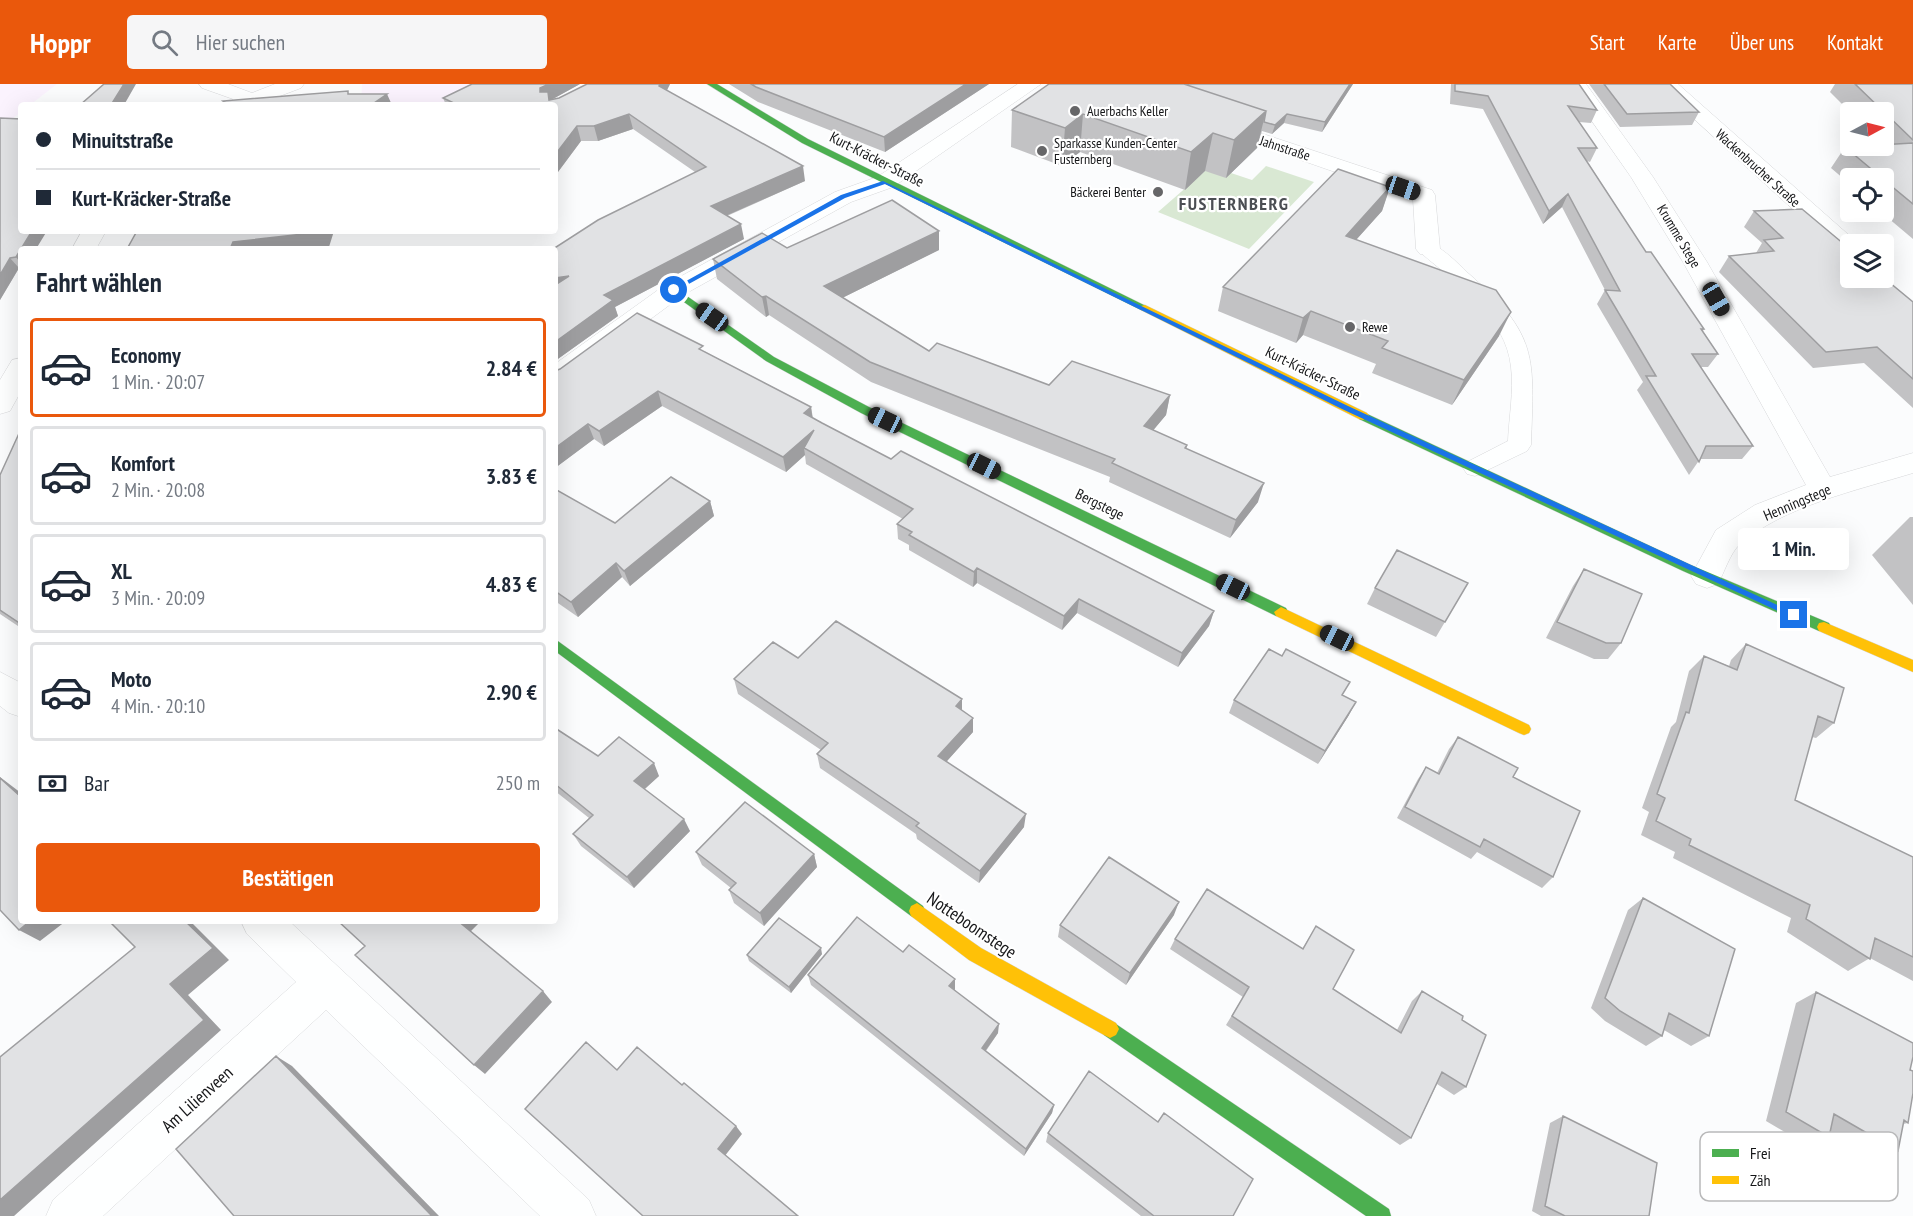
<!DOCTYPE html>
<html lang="de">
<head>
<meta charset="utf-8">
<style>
  body { margin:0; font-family:"PT Sans Narrow",sans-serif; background:#f6f6f7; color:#1f2937; height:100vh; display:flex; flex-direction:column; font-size:22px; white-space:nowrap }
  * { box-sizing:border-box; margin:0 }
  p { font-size:20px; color:#747a83 }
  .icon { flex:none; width:33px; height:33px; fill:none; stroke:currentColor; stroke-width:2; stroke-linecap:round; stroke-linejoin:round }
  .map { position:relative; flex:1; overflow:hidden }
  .panel { position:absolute; left:18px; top:162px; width:540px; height:678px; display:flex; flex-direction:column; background:#fff; border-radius:6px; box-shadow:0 6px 24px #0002 }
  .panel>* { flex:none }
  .hud { position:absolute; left:18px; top:18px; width:540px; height:132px; border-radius:6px; box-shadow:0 6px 24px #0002; display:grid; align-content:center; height:132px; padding:0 18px; background:#fff }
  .needle { width:39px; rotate:83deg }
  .tools { position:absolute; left:1840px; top:18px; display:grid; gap:12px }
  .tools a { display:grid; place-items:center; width:54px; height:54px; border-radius:6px; background:#fff; box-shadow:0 6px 24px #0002; font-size:30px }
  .end { position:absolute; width:27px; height:27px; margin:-14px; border:8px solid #1a73e8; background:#fff; box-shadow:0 0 0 3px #fff }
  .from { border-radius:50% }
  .bubble { position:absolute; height:42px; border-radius:6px; background:#fff; box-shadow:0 6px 24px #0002; font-size:20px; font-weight:600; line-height:42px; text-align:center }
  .car { position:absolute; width:18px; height:36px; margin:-18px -9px; border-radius:8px; box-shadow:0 0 4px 2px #0007; background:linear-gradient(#222 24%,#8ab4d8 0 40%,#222 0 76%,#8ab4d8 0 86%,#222 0) }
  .hud b { display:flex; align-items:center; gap:21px; height:57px; font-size:22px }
  .hud b+b { border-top:2px solid #e0e1e3 }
  .hud i { width:15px; height:15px; background:#1f2937 }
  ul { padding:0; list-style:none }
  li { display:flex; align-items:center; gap:18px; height:99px; margin:0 12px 9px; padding:0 6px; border:3px solid #e0e1e3; border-radius:6px }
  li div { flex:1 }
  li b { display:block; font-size:22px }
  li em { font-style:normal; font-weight:600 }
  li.selected { border-color:#ea580c }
  li>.icon { width:54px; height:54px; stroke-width:1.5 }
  h2 { padding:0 18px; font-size:27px; line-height:72px }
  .pay { display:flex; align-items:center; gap:15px; height:66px; padding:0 18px; font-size:22px }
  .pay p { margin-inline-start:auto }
  .button { display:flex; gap:12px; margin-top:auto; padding:12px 18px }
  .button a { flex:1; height:69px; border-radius:6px; background:#ea580c; color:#fff; font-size:24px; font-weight:600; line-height:69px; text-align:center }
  header { display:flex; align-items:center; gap:36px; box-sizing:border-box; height:84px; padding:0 30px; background:#ea580c; color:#fff }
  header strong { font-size:28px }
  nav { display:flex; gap:33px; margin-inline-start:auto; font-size:21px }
  .search { width:420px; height:54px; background:#f6f6f7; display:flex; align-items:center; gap:15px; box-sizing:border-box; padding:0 21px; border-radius:6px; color:#747a83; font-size:22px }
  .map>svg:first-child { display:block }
  .education { fill:#fbf3fe }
  .green { fill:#d9e8d3 }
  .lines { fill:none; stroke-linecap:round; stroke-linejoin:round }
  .lane-casing { stroke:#d7d8da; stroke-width:1 }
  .street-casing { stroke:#d7d8da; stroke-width:1 }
  .fast-casing { stroke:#d7d8da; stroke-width:1 }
  .slow-casing { stroke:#d7d8da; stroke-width:1 }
  .lane { fill:#feffff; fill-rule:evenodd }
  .street { fill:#feffff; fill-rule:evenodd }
  .fast { fill:#4caf50; fill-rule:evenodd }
  .slow { fill:#ffc107; fill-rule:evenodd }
  .wall { fill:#c2c2c4 }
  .shaded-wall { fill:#9e9ea0 }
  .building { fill:#e1e2e4; stroke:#9e9ea0; stroke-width:1.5 }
  .route { fill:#1a73e8 }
  .poi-dot { fill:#666668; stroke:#fff; stroke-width:2 }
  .labels { text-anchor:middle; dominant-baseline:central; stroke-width:4.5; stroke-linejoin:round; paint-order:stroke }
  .far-poi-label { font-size:14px; fill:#151618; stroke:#fff; text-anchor:start }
  .far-street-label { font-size:14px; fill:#151618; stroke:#fff }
  .street-label { font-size:15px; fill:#151618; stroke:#fff }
  .far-district-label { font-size:18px; font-weight:bold; letter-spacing:1.5px; fill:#4b4e53; stroke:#fff }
  .near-street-label { font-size:18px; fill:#151618; stroke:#fff }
  .key { fill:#fff; stroke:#b9b9ba; stroke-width:1.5 }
  .key-label { font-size:16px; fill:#151618 }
</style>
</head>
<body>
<header>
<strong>Hoppr</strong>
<div class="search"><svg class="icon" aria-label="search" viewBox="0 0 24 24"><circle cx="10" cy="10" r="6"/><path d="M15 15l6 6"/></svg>Hier suchen</div>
<nav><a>Start</a><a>Karte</a><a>Über uns</a><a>Kontakt</a></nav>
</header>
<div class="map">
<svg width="1913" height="1132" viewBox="0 0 1913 1132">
  <rect width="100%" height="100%" fill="#fbfcfd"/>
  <!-- education -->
  <path class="education" d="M0,0H57L30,21H21V28L0,44Z
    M362,0H508L463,21H361Z"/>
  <!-- green -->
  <path class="green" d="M1266,82L1314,98L1249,165L1158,128L1205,87L1231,89L1252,96Z"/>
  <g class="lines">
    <!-- lane casing -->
    <g class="lane-casing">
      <path id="lane" d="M1428,159C1443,163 1457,179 1468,189C1539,251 1534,273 1531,361L1527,367L1475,392L1467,390L1463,384L1467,378L1508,357C1509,333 1514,307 1511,283C1506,233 1456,199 1421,169L1418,165Z"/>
    </g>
    <!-- street casing -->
    <g class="street-casing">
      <path id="street" d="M199,0H228L252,9L275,0H304L301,4L256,21H227L233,15L202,4Z
        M1018,0H1041L893,103L851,118L683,211L564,299L555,302V280L665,201L835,108L877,93Z
        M1566,0H1586L1653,93L1707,178L1830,393L1913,369V389C1858,406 1784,422 1740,460C1730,469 1724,489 1718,500L1707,504L1696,500L1691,492L1716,446L1755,421L1806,401L1683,178L1631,93Z
        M1656,0H1678L1859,160H1851V173L1843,171Z
        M1218,35L1432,106L1435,111L1440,165L1436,170H1420L1416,165L1413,115L1211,45L1208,41L1211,37Z
        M82,147H106L96,165H72Z
        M21,274V307L10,327L0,330V296L12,276Z
        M0,588L21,599V633L9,629L0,622Z
        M241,837H289L589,1116L596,1132H540L326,926L103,1132H46L53,1116L296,898L247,850Z"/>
    </g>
    <!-- fast casing -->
    <g class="fast-casing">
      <path id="fast" d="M707,0H717L808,55L1150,224L1145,227L1141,226L802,59Z
        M674,203L774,273L869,323L1286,524L1288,528L1286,532H1276L861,329L766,277L670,208V204Z
        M1363,328L1691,481L1829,539L1831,543L1829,547H1819L1683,487L1359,335V329Z
        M555,555L923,822L925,827L923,832L917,835L911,832L555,567Z
        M1110,936L1389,1125L1391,1132H1366L1104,951L1101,945L1104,939Z"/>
    </g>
    <!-- slow casing -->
    <g class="slow-casing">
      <path id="slow" d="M1145,221L1367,329L1369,332L1363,336L1359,335L1141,226V222Z
        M1281,523L1529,641L1531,645L1529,649L1524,651L1519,649L1276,532L1274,528Z
        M1824,538L1913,576V588L1819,547L1817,543L1819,539Z
        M917,819L981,864L1116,939L1119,945L1116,951L1110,954L1104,951L969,876L911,832L909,827L911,822Z"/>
    </g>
    <!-- lane -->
    <use href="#lane" class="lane"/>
    <!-- street -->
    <use href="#street" class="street"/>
    <!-- fast -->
    <use href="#fast" class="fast"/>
    <!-- slow -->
    <use href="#slow" class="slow"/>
  </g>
  <!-- wall -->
  <path class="wall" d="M472,0H580L551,16L559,14L587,0H670L667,6L805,97L727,132L744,155L615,223L618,232L555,277L695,88L633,45L598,57H581L555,92V21H446L443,14Z
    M729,0H989L885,68L758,18Z
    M1049,0H1353L1322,48L1284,39L1272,50L1262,47L1257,64L1226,94L1205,87L1185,106L1080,68L1062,82L1011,63L1012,26Z
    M1451,0H1579L1597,26L1591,39L1579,38L1597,64L1590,78L1587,77L1646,168L1704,245L1703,247L1718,270L1708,283H1701L1753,362L1742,375H1700L1689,391L1637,306L1643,298L1597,220L1605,206L1562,123L1543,140L1483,25L1450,20Z
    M1589,0H1670L1699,28L1692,41L1620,43Z
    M1835,0H1913V155L1881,128H1884V94H1851V101L1831,84L1845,63L1884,62V28L1851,29L1830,8Z
    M0,34L21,165V184H19L0,216Z
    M1390,103L1382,127L1356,156L1499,252L1452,321L1372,289L1376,280L1303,251L1296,259L1218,227L1223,203Z
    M1754,127L1913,218V324L1864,279L1813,284L1719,188L1729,172L1756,169L1762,159L1744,143Z
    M939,147V166L842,214L929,267L1049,301L1170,311L1166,331L1153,346L1187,361V365L1258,418L1230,454L1109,398L1110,393L871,298L769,231L766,233L717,195L713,175L787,164Z
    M704,267L811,323L813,334L891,375L1214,527L1209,542L1178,583L1077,529L1062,546L977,499L973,503L909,466V461L898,455L897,440L903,435L806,380L805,371L786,388L662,322L604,362L594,355L555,384V287Z
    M21,345V544L0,530V391Z
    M555,405L615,439L710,417L714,432L630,502L622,493L578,533L555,517Z
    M1910,433H1913V521L1872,471Z
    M1584,485L1621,559L1608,575H1594L1546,554L1573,502Z
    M1468,499L1436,553L1367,520L1375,504Z
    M1746,560L1834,639L1816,654L1812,653L1795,716L1913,773V897L1870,874L1848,887L1787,848L1791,834L1673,774L1675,768L1641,751L1649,728L1642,724L1671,643L1676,638L1689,587L1704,572L1729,582L1731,576Z
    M798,574L962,626L973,648L946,678L1024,743L979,799L917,755L916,750L820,684L817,670L821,666L738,610L734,595Z
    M1343,612L1349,631L1318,680L1229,629L1234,616Z
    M555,644L598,672L659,692L645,705L690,747L634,804L581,762L573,750L589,734L555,707Z
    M1458,653L1513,693L1553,793L1542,804L1477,768L1471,775L1397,734L1418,695L1426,683L1437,689L1449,665Z
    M696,768L814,770L817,783L764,842L734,819L729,806L731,804L702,781Z
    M1643,814L1709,952L1691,962L1664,946L1662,952L1646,962L1605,937L1591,924L1628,826Z
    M1174,831L1126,901L1058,853L1060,841Z
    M1316,842L1333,905L1397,946L1412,917L1422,907L1462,936L1466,1003L1454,1011L1437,1000L1411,1054L1400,1061L1226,941L1243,913L1170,865L1175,855L1302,865Z
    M903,868L955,905V906L998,949L986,967L1054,1021L1052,1029L1024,1072L811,901L808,891Z
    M822,870L791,909L749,877L747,871Z
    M1816,908L1908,1039L1903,1040L1898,1067L1875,1074L1830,1048L1829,1053L1807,1061L1766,1037L1796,919Z
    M1563,1032L1649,1132H1541L1532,1127L1550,1039Z
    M1048,1049L1233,1132H1141L1046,1058Z"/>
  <!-- shaded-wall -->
  <path class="shaded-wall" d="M124,0H136L124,21H111Z
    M549,0H580L551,16L545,21L540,8V4Z
    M660,0H670L662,16L659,2Z
    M966,0H989L885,68L884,53Z
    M1350,0H1353L1322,48L1325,38Z
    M387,10L392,21H371Z
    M1266,27L1257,64L1226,94L1234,56Z
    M629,30L633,45L598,57L594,42Z
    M1083,30L1080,68L1062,82L1065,44Z
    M1287,30L1284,39L1272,50L1275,41Z
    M577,42L581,57L555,92V71Z
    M1213,49L1205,87L1185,106L1191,68Z
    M803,82L805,97L714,137L711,122Z
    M1390,103L1382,127L1338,176L1346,152Z
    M1568,110L1562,123L1543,140L1549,127Z
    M741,140L744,155L615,223L618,232L555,277V258L604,211Z
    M32,147H47L36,165H21V180L16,173Z
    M322,147H334L329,163L316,165H230L233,158Z
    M939,147V166L826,222L824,202Z
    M10,174L19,184L0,216V191Z
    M569,192L555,210V194Z
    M766,212L769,231L766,233L762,213Z
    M1311,227L1303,251L1296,259L1303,234Z
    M1511,228L1499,252L1452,321L1464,296Z
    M658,307L662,322L604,362L599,347Z
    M1170,311L1166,331L1141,361L1144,342Z
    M811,323L813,338L804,329Z
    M588,340L594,355L555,384V364Z
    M814,346L804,364L805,371L786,388L783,373Z
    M1264,399L1258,418L1230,454L1236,436Z
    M710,417L714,432L630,502L624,487Z
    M616,479L622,493L578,533L571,518Z
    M977,484V499L973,503L974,488Z
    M1079,515L1077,529L1062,546L1064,532Z
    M1214,527L1209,542L1178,583L1182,569Z
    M962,615V629L956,622Z
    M1356,618L1349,631L1318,680L1325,667Z
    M973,634V648L939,686L938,672Z
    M654,679L659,692L640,709L634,697Z
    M0,693L21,709V713L0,694Z
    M1026,730L1024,743L979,799L980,787Z
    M684,735L690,747L634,804L627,793Z
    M814,770L817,783L764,842L760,829Z
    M1179,818L1174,831L1126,901L1130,889Z
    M30,837H66L40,857L19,846Z
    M185,837H190L229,876L188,911L221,946L14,1132H0V1116L170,900Z
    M458,837H481L469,849Z
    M821,864L822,870L791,909L789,903Z
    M955,895V905L950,912L949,902Z
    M543,907L552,918L485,990L474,981Z
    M999,940L998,949L981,973L982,964Z
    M276,972L292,982L439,1132H432Z
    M1054,1021L1052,1029L1024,1072L1026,1065Z
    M736,1042L742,1050L724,1073L718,1065Z"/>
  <!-- building -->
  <path class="building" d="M104,0H124L111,21H80Z
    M472,0H549L540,4V8H548L549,16L559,14L587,0H660L659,2L803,82L711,122L741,140L604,211L613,216L555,258V201L569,192L555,194V165H553L598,136L706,83L629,30L594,42H577L555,71V21H458L443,14Z
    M751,0H966L884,53L756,3Z
    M1049,0H1184L1266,27L1234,56L1213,49L1191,68L1083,30L1065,44L1012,26Z
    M1184,0H1350L1325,38L1287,30L1275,41L1264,38L1266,27Z
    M1455,0H1579L1597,26L1568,22L1597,64H1578L1646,168H1651L1704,245H1701L1718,270H1692L1753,362H1706L1699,378L1646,292H1656L1605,206L1620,207L1568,110L1549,127L1488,12L1455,7Z
    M1604,0H1670L1699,28L1627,30Z
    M1855,0H1913V56Z
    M348,7V10H387L371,21H229L223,17Z
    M0,34L21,35V147H32L16,173L10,174L0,191Z
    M1913,59V120L1884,96V94H1882L1845,63Z
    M1338,85L1390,103L1346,152L1496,206L1511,228L1464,296L1382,264L1388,257L1311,227L1303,234L1223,203Z
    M892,116L939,147L824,202L929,267L937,259L1049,301L1072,277L1170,311L1144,342L1187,361L1185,364L1264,399L1236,436L1112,379L1115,375L870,278L766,212L762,213L713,175L762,149L787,164Z
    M1802,125L1851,166V194H1884L1913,218V295L1877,263L1826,268L1729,172L1774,167L1764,156L1783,154L1754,127Z
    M137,147H322L321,148L233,158L230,165H127Z
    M637,229L703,262L699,265L811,323L804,329L822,339L891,375L901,367L1214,527L1182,569L1079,515L1064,532L977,484L974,488L909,451L912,448L897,440L913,425L804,364L814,346L783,373L658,307L599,347L588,340L555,364V287L560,285Z
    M21,345V540L0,526V391Z
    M671,393L710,417L624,487L616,479L571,518L555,507V405L615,439Z
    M1397,466L1468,499L1445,538L1375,504Z
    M1584,485L1642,510L1621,559H1606L1557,538Z
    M836,537L962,615L956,622L973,634L938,672L1026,730L980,787L916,742L919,739L817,670L828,659L734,595L773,558L798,574Z
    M1746,560L1844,604L1834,639L1818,632L1795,716L1913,773V873L1875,854L1870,875L1806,835L1810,821L1689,761L1691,755L1656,737L1665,714L1657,710L1686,628L1689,629L1704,572L1737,586Z
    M1269,565L1282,572L1286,565L1350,598L1342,611L1356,618L1325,667L1234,616Z
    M555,644L598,672L619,653L654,679L634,697L684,735L627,793L573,750L593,731L555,700Z
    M1458,653L1518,684L1513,693L1580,727L1553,793L1484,755L1480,763L1405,723L1426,683L1439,690Z
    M0,694L21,713V837H30L19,846L0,826Z
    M745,718L814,770L760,829L729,806L736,799L696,768Z
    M1109,773L1179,818L1130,889L1060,841Z
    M1207,805L1303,865L1316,842L1354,866L1333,905L1401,949L1422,907L1463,932L1462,936L1486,951L1466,1003L1442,988L1411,1054L1232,932L1249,903L1175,855Z
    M1643,814L1735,865L1709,952L1669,929L1662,952L1620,927L1605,914Z
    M857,833L903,868L909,861L955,895L949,902L999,940L982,964L1054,1021L1026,1065L808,891Z
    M779,834L821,864L789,903L747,871Z
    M109,837H185L213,864L170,900L204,936L0,1116V973L135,863Z
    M338,837H458L543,907L474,981L355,871L365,862Z
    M1816,908L1913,959V973L1910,986L1913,987V1009L1908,1039L1904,1036L1898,1067L1834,1030L1829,1053L1786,1028Z
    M586,958L617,986L637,963L682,1001L684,999L736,1042L718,1065L798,1132H643L525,1025Z
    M276,972L432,1132H234L176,1065Z
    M1089,987L1158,1038L1164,1029L1253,1095L1233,1132H1154L1048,1049Z
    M1563,1032L1657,1079L1649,1132H1565L1545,1122Z"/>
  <!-- route -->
  <path class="route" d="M883,97L1348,322L1799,531L1791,533L1342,325L885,100L845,114L676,207L670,206L841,111Z"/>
  <!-- markers -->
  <g class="poi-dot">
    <circle cx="1075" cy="27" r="6"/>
    <circle cx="1042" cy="67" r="6"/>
    <circle cx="1158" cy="108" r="6"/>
    <circle cx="1350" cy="243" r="6"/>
  </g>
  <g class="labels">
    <!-- far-poi labels -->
    <g class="far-poi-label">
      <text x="1087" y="27">Auerbachs Keller</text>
      <text x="1054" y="59">Sparkasse Kunden-Center<tspan x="1054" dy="16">Fusternberg</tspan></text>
      <text x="1146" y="108" text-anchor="end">Bäckerei Benter</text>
      <text x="1362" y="243">Rewe</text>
    </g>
    <!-- far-street labels -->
    <g class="far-street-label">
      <text transform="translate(1285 64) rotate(18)">Jahnstraße</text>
      <text transform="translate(1758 84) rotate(42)">Wackenbrucher Straße</text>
      <text transform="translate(1679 152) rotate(59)">Krumme Stege</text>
    </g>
    <!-- street labels -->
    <g class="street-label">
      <text transform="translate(877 75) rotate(27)">Kurt-Kräcker-Straße</text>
      <text transform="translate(1313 289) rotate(26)">Kurt-Kräcker-Straße</text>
      <text transform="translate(1797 418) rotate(-23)">Henningstege</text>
      <text transform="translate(1100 420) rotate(26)">Bergstege</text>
    </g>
    <!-- far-district labels -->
    <g class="far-district-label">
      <text x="1234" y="119">FUSTERNBERG</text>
    </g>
    <!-- near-street labels -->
    <g class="near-street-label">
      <text transform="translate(972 841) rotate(34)">Notteboomstege</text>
      <text transform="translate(197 1015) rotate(-42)">Am Lilienveen</text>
    </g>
  </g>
  <!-- legend -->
  <rect x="1700" y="1048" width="198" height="69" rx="9" class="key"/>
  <rect x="1712" y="1065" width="27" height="8" fill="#4caf50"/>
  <rect x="1712" y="1092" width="27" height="8" fill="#ffc107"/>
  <g class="key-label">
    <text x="1750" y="1075">Frei</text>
    <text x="1750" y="1102">Zäh</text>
  </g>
</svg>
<div class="tools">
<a><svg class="needle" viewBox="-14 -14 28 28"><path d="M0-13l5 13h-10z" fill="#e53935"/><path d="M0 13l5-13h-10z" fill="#747a83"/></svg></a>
<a><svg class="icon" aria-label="locate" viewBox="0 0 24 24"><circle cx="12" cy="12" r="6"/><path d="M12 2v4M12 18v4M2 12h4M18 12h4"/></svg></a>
<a><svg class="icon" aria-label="layers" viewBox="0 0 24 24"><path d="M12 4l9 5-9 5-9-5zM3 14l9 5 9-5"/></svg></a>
</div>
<i class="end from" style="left:674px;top:206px"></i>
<i class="end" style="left:1794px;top:531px"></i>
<div class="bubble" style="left:1738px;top:444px;width:111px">1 Min.</div>
<i class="car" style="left:1403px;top:104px;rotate:109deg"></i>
<i class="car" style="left:1716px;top:215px;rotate:150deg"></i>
<i class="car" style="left:712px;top:233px;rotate:305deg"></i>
<i class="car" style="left:885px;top:336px;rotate:295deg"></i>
<i class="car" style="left:984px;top:382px;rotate:116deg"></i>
<i class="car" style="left:1233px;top:503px;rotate:296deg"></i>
<i class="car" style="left:1337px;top:554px;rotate:296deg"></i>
<div class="hud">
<b><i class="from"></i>Minuitstraße</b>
<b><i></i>Kurt-Kräcker-Straße</b>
</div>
<section class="panel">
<h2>Fahrt wählen</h2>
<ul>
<li class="selected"><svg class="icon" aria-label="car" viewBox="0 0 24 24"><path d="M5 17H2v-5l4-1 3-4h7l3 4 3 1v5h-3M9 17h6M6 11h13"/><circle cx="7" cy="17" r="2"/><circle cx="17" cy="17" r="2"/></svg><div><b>Economy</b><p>1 Min. · 20:07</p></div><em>2.84 €</em></li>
<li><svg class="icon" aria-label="car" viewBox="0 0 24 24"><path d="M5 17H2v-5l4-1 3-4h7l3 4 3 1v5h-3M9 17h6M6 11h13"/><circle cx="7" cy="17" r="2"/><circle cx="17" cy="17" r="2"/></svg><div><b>Komfort</b><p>2 Min. · 20:08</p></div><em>3.83 €</em></li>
<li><svg class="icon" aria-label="car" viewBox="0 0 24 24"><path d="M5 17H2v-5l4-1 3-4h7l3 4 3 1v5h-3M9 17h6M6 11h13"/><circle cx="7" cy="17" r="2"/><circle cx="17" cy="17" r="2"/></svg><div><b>XL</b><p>3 Min. · 20:09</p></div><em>4.83 €</em></li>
<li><svg class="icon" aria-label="car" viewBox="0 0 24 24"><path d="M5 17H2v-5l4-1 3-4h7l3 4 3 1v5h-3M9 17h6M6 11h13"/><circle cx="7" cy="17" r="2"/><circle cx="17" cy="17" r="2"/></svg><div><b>Moto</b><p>4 Min. · 20:10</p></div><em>2.90 €</em></li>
</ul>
<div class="pay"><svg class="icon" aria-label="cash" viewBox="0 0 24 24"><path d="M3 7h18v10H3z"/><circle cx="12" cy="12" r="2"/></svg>Bar<p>250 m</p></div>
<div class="button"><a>Bestätigen</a></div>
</section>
</div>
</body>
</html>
